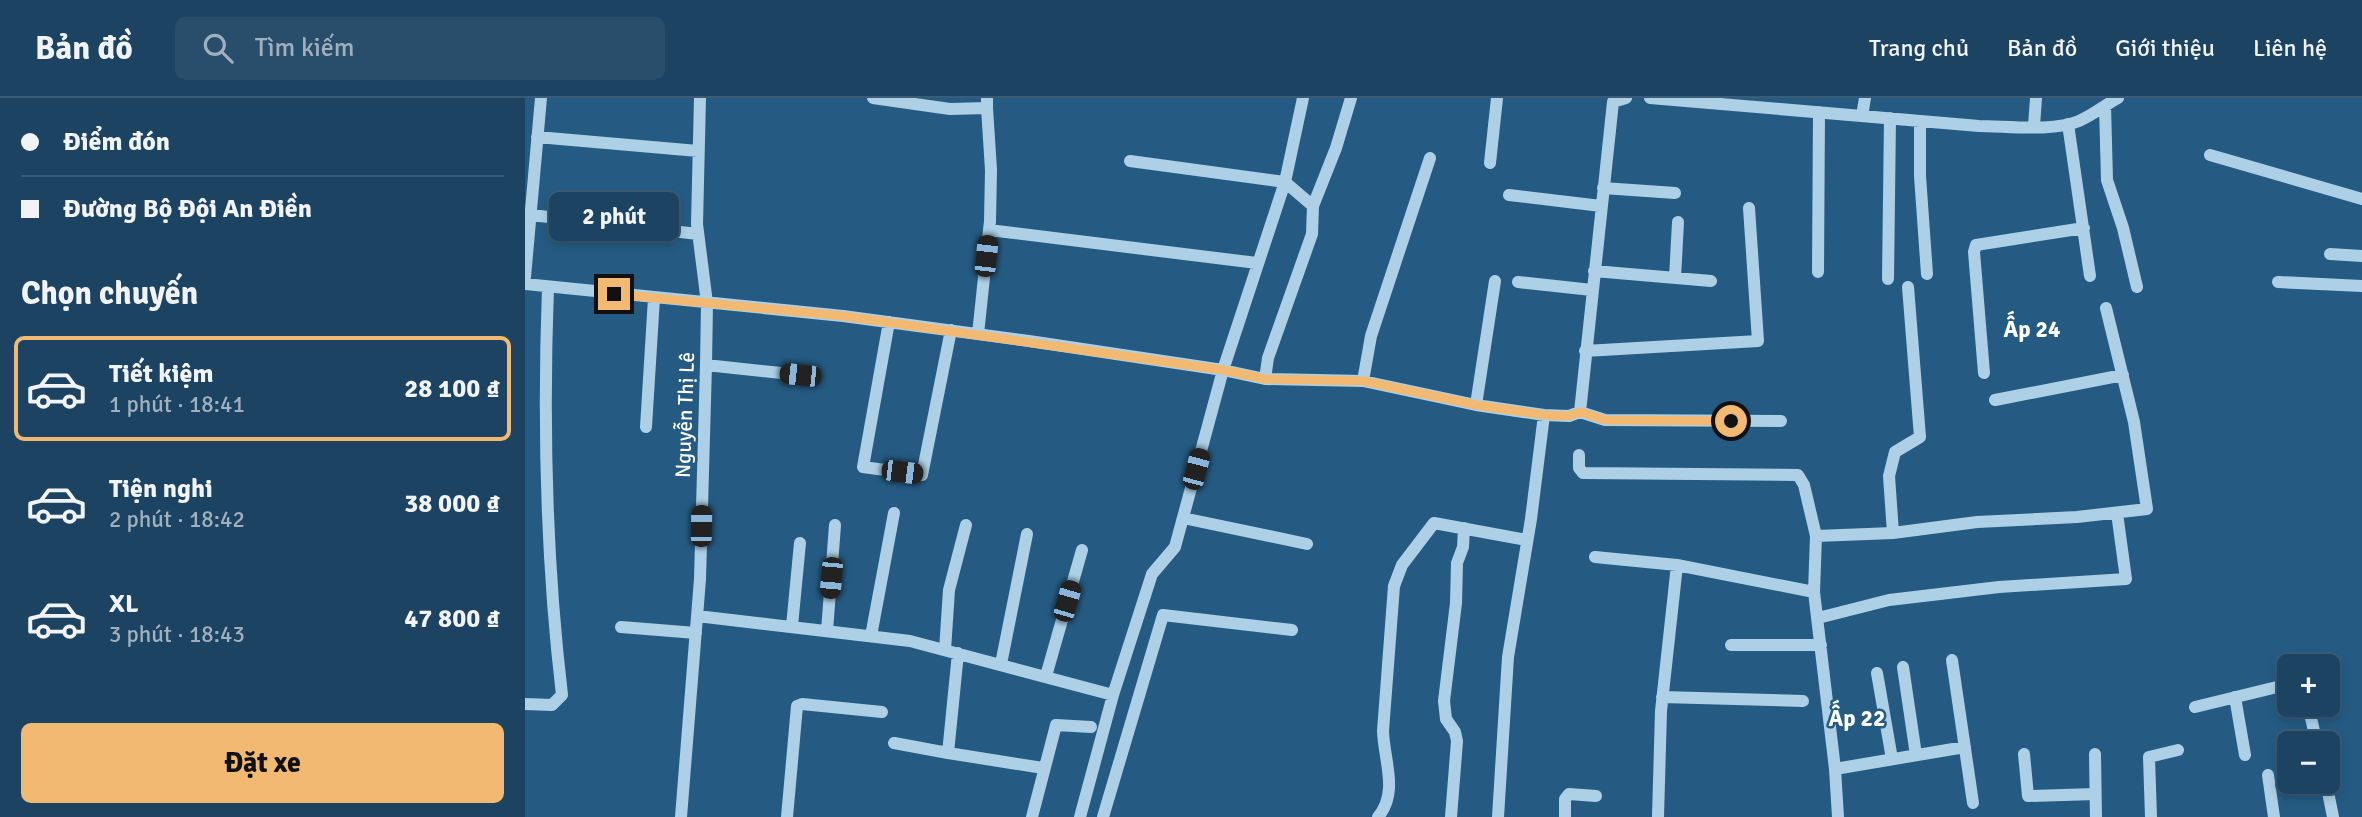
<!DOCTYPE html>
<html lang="vi">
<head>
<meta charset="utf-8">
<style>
  body { margin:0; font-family:Signika,sans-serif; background:#294e6b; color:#f1f3f6; height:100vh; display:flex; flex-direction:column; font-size:26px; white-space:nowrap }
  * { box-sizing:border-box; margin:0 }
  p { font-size:23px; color:#a0b0be }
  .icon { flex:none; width:38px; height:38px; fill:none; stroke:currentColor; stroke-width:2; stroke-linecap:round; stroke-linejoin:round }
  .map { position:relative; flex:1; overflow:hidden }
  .sheet { display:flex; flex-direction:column; background:#1c4462; width:525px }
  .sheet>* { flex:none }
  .banner { display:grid; align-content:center; height:154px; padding:0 21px; background:#1c4462 }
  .fabs { position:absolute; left:1752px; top:556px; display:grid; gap:14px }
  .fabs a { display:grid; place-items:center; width:63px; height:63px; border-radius:10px; background:#1c4462; box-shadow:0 4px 10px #0003,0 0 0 2px #3a5c77; font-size:35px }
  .end { position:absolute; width:32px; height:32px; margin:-16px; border:9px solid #f1b971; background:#111; box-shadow:0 0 0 4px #111 }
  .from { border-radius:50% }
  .bubble { position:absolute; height:49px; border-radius:10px; background:#1c4462; box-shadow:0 4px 10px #0003,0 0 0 2px #3a5c77; font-size:23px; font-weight:700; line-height:49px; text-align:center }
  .car { position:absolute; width:21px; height:42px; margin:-21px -10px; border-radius:9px; box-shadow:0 0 5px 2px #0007; background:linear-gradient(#222 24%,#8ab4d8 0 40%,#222 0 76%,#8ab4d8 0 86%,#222 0) }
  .banner b { display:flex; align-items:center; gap:24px; height:66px; font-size:26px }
  .banner b+b { border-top:2px solid #3a5c77 }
  .banner i { width:18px; height:18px; background:#f1f3f6 }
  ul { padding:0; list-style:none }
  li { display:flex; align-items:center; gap:21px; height:105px; margin:0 14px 10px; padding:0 7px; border:4px solid transparent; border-radius:10px }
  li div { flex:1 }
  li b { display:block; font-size:26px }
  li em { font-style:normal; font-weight:700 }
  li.selected { border-color:#f1b971 }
  li>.icon { width:63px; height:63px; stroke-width:1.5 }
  h2 { padding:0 21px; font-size:32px; line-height:84px }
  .action { display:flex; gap:14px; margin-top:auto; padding:14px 21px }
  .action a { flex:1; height:80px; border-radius:10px; background:#f1b971; color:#111; font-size:28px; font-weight:700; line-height:80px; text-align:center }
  header { display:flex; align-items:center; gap:42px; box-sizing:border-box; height:98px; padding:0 35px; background:#1c4462; border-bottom:2px solid #3a5c77 }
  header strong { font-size:33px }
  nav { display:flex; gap:38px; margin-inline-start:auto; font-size:24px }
  .search { width:490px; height:63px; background:#294e6b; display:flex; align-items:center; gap:18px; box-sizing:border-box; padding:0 24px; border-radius:10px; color:#a0b0be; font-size:26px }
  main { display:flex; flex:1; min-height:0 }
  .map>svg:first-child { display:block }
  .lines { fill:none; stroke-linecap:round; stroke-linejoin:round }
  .minor { stroke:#add0e7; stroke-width:12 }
  .route { stroke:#f1b971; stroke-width:9 }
  .labels { text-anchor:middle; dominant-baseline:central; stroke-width:5; stroke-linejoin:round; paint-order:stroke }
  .street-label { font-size:21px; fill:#fff; stroke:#255b82 }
  .neighbourhood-label { font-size:23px; font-weight:bold; fill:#fff; stroke:#255b82 }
</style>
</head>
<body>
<header>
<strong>Bản đồ</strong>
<div class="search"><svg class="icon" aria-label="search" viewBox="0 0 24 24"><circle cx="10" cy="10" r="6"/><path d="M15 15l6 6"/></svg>Tìm kiếm</div>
<nav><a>Trang chủ</a><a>Bản đồ</a><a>Giới thiệu</a><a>Liên hệ</a></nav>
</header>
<main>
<section class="sheet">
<div class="banner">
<b><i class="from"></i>Điểm đón</b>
<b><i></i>Đường Bộ Đội An Điền</b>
</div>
<h2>Chọn chuyến</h2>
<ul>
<li class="selected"><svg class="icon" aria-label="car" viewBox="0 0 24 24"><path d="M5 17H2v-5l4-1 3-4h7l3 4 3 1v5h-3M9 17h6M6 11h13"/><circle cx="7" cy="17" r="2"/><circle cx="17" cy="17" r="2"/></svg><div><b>Tiết kiệm</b><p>1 phút · 18:41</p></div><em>28 100 ₫</em></li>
<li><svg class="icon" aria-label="car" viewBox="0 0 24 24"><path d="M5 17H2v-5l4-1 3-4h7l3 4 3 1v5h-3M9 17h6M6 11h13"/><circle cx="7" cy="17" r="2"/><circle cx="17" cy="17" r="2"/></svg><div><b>Tiện nghi</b><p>2 phút · 18:42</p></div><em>38 000 ₫</em></li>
<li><svg class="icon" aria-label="car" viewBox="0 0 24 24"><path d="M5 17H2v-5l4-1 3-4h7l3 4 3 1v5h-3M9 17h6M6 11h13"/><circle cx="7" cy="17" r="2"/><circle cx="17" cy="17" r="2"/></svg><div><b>XL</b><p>3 phút · 18:43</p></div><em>47 800 ₫</em></li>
</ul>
<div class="action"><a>Đặt xe</a></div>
</section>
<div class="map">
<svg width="1837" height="719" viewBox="0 0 1837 719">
  <rect width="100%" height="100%" fill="#255b82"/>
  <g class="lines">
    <!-- minor -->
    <path class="minor" d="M348,0L425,11L462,10V0
      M1125,0L1454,28C1482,28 1528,34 1554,23C1568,17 1580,7 1593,0
      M1580,8L1582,82L1598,130L1612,189
      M1337,18L1340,0
      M1395,23V78L1402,176
      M1543,26L1565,178
      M1509,28L1511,0
      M12,39L173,53
      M1685,57L1837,101
      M605,63L760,84L788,108L787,136L743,260L740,281
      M965,65L972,0
      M1078,90L1150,95
      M984,97L1076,108
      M788,108L811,50L826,0
      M6,117L173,136
      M464,132L732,165
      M1805,156L1837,158
      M1069,173L1186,183
      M1293,174L1294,14
      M0,179L16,0
      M1150,180L1153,124
      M1363,181L1365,20
      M993,184L1067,192
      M1753,184L1837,188
      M0,186L318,218L504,243L698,272L740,281L838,283L951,307L1019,317L1044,318L1055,314L1088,4L1101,0
      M364,224L338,369L397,377L426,232
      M453,236L465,123L466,72L462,10
      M1060,253L1233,243L1224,110
      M181,267L275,277
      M1459,275L1449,154L1451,147L1559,130
      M838,283L846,238L905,60
      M1470,302L1598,277
      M951,307L970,183
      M1055,314L1080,322L1256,323
      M121,329L129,200
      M1054,357V370L1058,375L1273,377L1279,387L1291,438
      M658,420L782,446
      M1368,435L1364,378L1370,354L1395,339L1383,189
      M1070,459L1152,467L1289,494L1310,671L1313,719
      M1289,494L1291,438L1368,435L1452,424L1552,419L1622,411L1609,324L1581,210
      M172,518L385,543L588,597
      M1293,520L1364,502L1474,489L1601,481L1592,415
      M267,528L275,445
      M96,529L171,535
      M302,533L310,427
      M346,538L369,415
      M1206,547H1296
      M420,552L424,492L441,427
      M433,555L423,655L518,670
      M1427,562L1448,705
      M1773,565V569
      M476,566L502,436
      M1378,569L1391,657
      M1352,575L1367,661
      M521,578L557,452
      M1137,599L1278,603
      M1710,599L1720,657
      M0,606L27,607L37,597C21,462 18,324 23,189
      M1783,607L1792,646
      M1670,609L1764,586
      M369,645L423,655
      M1499,656L1503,698L1570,696
      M1570,656L1571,719
      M1310,671L1440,649
      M1743,677L1749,719
      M1801,684L1808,719
      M156,719L175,481L181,267L182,205L172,126L175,0
      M262,719L272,608L277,606L357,614
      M507,719L531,627L566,629
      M555,719L588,597L627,476L650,449L698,272L760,84L778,0
      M578,719L638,517L767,532
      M853,719C874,694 859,663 858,633L869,488L877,467L909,425L1002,442
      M926,719L932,643L930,634L921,621L919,603L931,505L932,465L938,449L939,430
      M973,719L983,559L1006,421L1019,317
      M1040,719V701L1044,696L1071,698
      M1133,719L1136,613L1152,467
      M1626,719L1624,659L1653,652"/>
  </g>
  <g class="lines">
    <!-- route -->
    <path class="route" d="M89,196L318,218L698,272L740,281L838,283L951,307L1019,317L1044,318L1055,314L1080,322L1206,323"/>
  </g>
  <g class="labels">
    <!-- street labels -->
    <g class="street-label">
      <text transform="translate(160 317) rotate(-88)">Nguyễn Thị Lê</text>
    </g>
    <!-- neighbourhood labels -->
    <g class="neighbourhood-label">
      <text x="1507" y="231">Ấp 24</text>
      <text x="1332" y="620">Ấp 22</text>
    </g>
  </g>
</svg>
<div class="fabs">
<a>+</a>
<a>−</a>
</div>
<i class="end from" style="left:1206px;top:323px"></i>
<i class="end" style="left:89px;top:196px"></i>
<div class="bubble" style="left:24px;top:94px;width:130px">2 phút</div>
<i class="car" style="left:461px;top:158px;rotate:6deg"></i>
<i class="car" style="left:275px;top:277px;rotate:276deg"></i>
<i class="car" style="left:671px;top:371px;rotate:15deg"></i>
<i class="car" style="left:377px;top:374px;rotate:97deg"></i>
<i class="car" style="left:176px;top:428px;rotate:1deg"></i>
<i class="car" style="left:306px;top:480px;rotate:185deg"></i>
<i class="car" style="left:542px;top:503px;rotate:16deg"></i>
</div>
</main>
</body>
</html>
